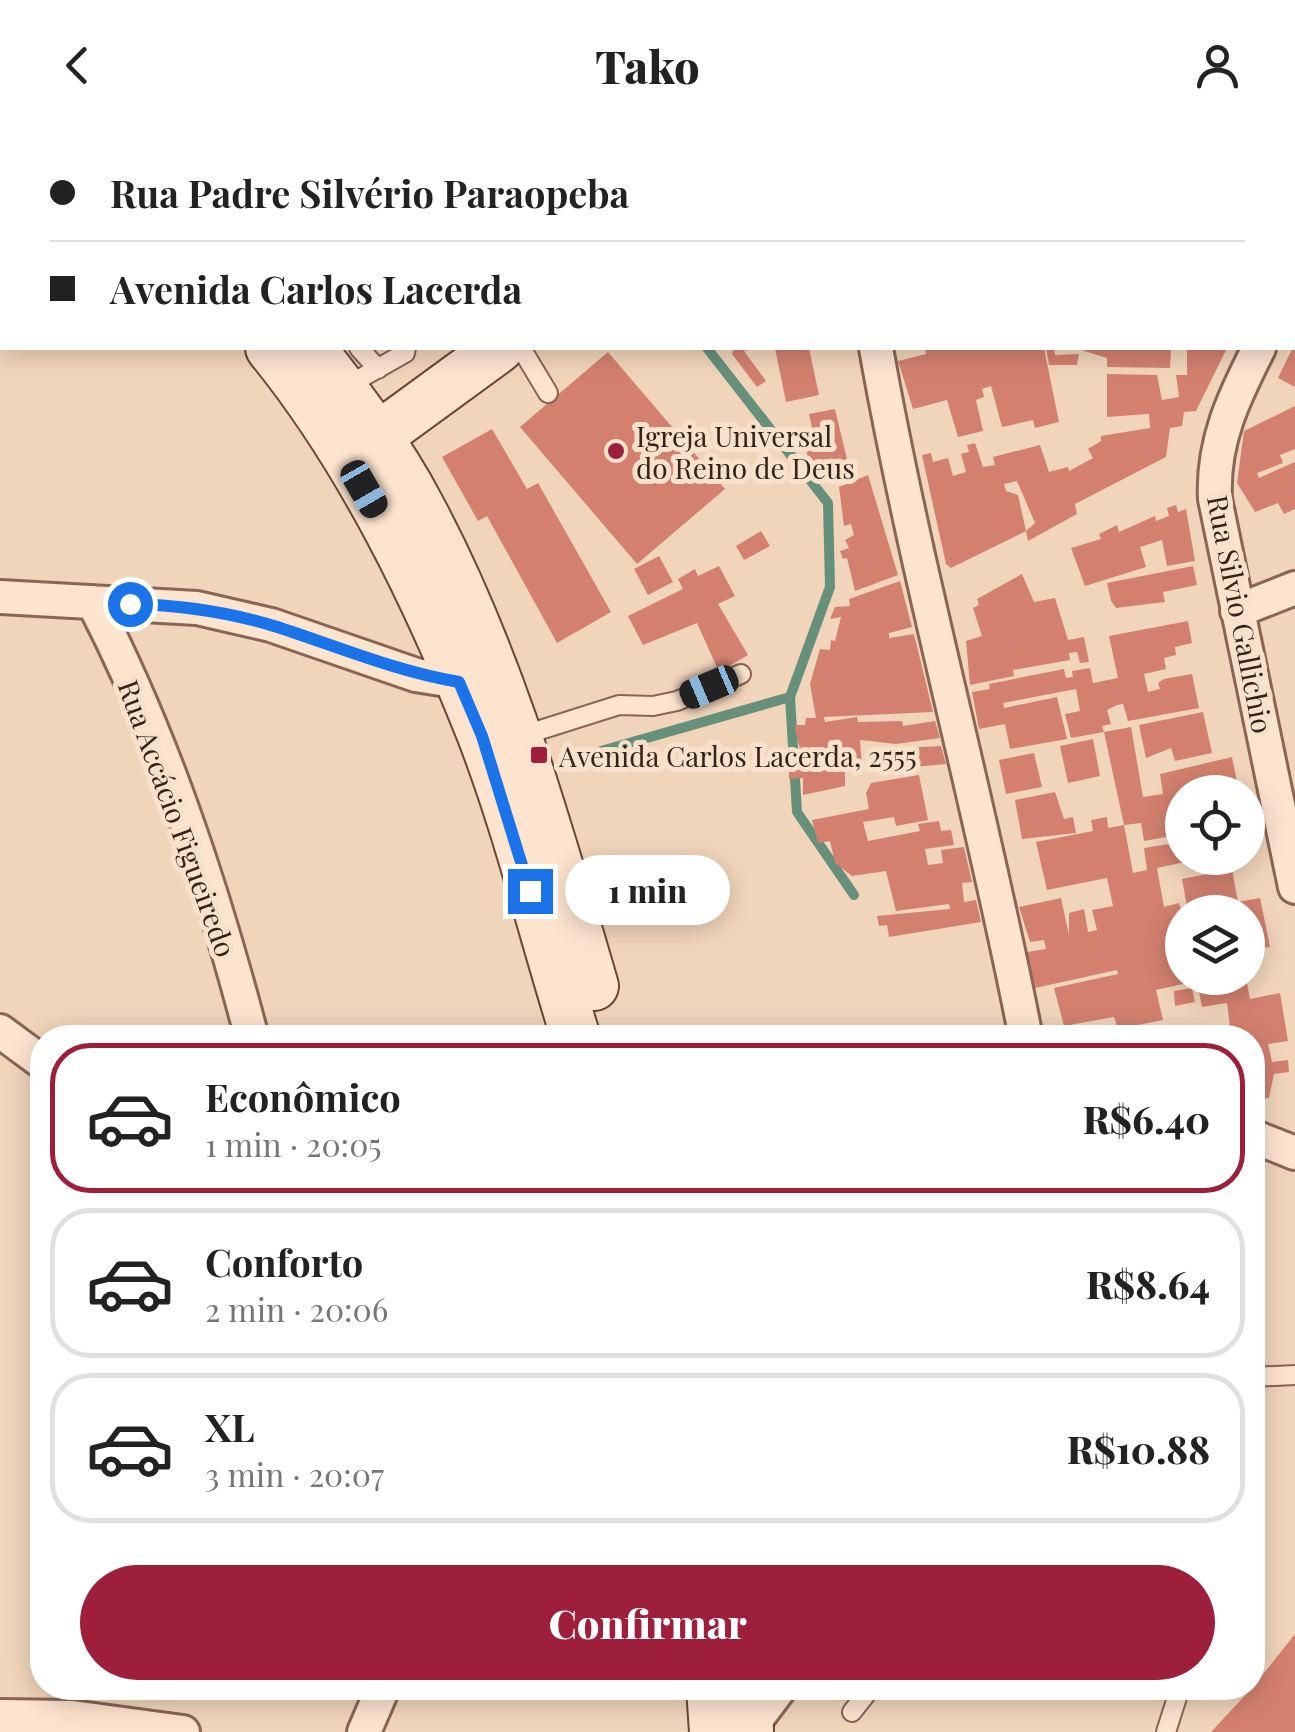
<!DOCTYPE html>
<html lang="pt">
<head>
<meta charset="utf-8">
<style>
  body { margin:0; font-family:"Playfair Display",serif; background:#f6f6f6; color:#222; height:100vh; display:flex; flex-direction:column; font-size:38px; white-space:nowrap }
  * { box-sizing:border-box; margin:0 }
  p { font-size:32px; color:#767676 }
  .icon { flex:none; width:55px; height:55px; fill:none; stroke:currentColor; stroke-width:2; stroke-linecap:round; stroke-linejoin:round }
  .map { position:relative; flex:1; overflow:hidden }
  .drawer { position:absolute; left:30px; top:895px; width:1235px; height:675px; display:flex; flex-direction:column; background:#fff; border-radius:40px; box-shadow:0 5px 25px #0003 }
  .drawer>* { flex:none }
  .hud { position:absolute; left:0px; top:0px; width:1295px; height:220px; box-shadow:0 5px 25px #0003; display:grid; align-content:center; height:220px; padding:0 50px; background:#fff }
  .buttons { position:absolute; left:1165px; top:645px; display:grid; gap:20px }
  .buttons a { display:grid; place-items:center; width:100px; height:100px; border-radius:50%; background:#fff; box-shadow:0 5px 25px #0003; font-size:50px }
  .end { position:absolute; width:45px; height:45px; margin:-22px; border:12px solid #1a73e8; background:#fff; box-shadow:0 0 0 5px #fff }
  .from { border-radius:50% }
  .bubble { position:absolute; height:70px; border-radius:35px; background:#fff; box-shadow:0 5px 25px #0003; font-size:32px; font-weight:800; line-height:70px; text-align:center }
  .car { position:absolute; width:30px; height:60px; margin:-30px -15px; border-radius:12px; box-shadow:0 0 8px 2px #0007; background:linear-gradient(#222 24%,#8ab4d8 0 40%,#222 0 76%,#8ab4d8 0 86%,#222 0) }
  .hud b { display:flex; align-items:center; gap:35px; height:95px; font-size:38px }
  .hud b+b { border-top:2px solid #e0e0e0 }
  .hud i { width:25px; height:25px; background:#222 }
  ul { padding:18px 0 0; list-style:none }
  li { display:flex; align-items:center; gap:30px; height:150px; margin:0 20px 15px; padding:0 30px; border:5px solid #e0e0e0; border-radius:40px }
  li div { flex:1 }
  li b { display:block; font-size:38px }
  li em { font-style:normal; font-weight:800 }
  li.current { border-color:#9d1f3c }
  li>.icon { width:90px; height:90px; stroke-width:1.5 }
  .action { display:flex; gap:20px; margin-top:auto; padding:20px 50px }
  .action a { flex:1; height:115px; border-radius:60px; background:#9d1f3c; color:#fff; font-size:40px; font-weight:800; line-height:115px; text-align:center }
  header { display:flex; justify-content:space-between; align-items:center; height:130px; padding:0 50px; background:#fff; font-size:45px; font-weight:800 }
  .map>svg:first-child { display:block }
  .lines { fill:none; stroke-linecap:round; stroke-linejoin:round }
  .stream { stroke:#67907c; stroke-width:10 }
  .building { fill:#d3816e; fill-rule:evenodd }
  .lane-casing { stroke:#8a6554; stroke-width:22 }
  .street-casing { stroke:#8a6554; stroke-width:38 }
  .secondary-casing { stroke:#6b4637; stroke-width:52 }
  .lane { stroke:#fce4cf; stroke-width:18 }
  .street { stroke:#fce4cf; stroke-width:32 }
  .secondary { stroke:#fce4cf; stroke-width:48 }
  .route { stroke:#1a73e8; stroke-width:12 }
  .poi-dot { fill:#9d1f3c; stroke:#f8e1cb; stroke-width:4 }
  .labels { text-anchor:middle; dominant-baseline:central; stroke-width:10; stroke-linejoin:round; paint-order:stroke }
  .poi-label { font-size:28px; fill:#37221a; stroke:#f8e1cb; text-anchor:start }
  .street-label { font-size:28px; fill:#37221a; stroke:#f8e1cb }
</style>
</head>
<body>
<header><svg class="icon" aria-label="back" viewBox="0 0 24 24"><path d="M15 5l-7 7 7 7"/></svg>Tako<svg class="icon" aria-label="person" viewBox="0 0 24 24"><circle cx="12" cy="8" r="4"/><path d="M4 21q1-7 8-7t8 7"/></svg></header>
<div class="map">
<svg width="1295" height="1602" viewBox="0 0 1295 1602">
  <rect width="100%" height="100%" fill="#f1d5bb"/>
  <g class="lines">
    <!-- stream -->
    <path class="stream" d="M790,567L797,682L854,765
      M587,625L790,567L830,457L828,373L707,218"/>
  </g>
  <!-- building -->
  <path class="building" d="M1295,213V257L1278,248Z
    M734,218H754L744,221L766,251L757,257L732,224Z
    M775,218H809L819,265L786,272Z
    M925,218H1044L1059,292L1035,298L1033,290L1002,297L991,256L982,259L984,267L976,270L983,301L958,307L947,270L913,279L898,231L926,224Z
    M1046,218H1054L1055,225L1079,224L1077,235H1049Z
    M1075,218L1171,219L1170,238L1107,237V228Z
    M1227,218L1196,281L1184,282L1182,296L1170,298L1166,327L1075,374L1077,384L1028,411L1026,401L951,438L946,434L922,325L931,323L933,332L948,328L953,346L966,342L961,324L969,322L967,315L975,313L983,337L995,335L993,327L1040,315L1049,342L1068,337L1069,341L1093,328L1088,319L1101,311V306L1150,298L1149,284L1162,283L1107,287V244L1157,245L1162,270L1179,267L1176,245H1187V220ZM1017,351L1035,393L1026,401L1018,365L1006,361L1004,354Z
    M608,222L725,359L637,434L520,297Z
    M1295,276V319L1280,325L1283,333L1257,343L1259,348L1295,332V379L1284,384L1278,373L1255,382L1237,353L1244,301Z
    M835,279L850,342L822,348L808,328L805,314L815,311L809,284Z
    M492,299L527,359L538,353L611,482L557,513L487,386L478,391L442,327Z
    M868,345L898,445L855,461L847,428L843,429L840,421L849,418L845,410L854,405L851,394L844,396L839,357Z
    M1176,375L1178,382L1186,379L1195,431L1167,436L1162,410L1140,417L1146,437L1085,456L1071,418L1101,409L1099,404L1117,395L1119,402L1155,386L1156,391L1169,386L1167,378Z
    M761,401L770,416L744,430L736,416Z
    M659,426L673,452L648,465L634,439Z
    M719,436L735,466L718,474L748,525L719,542L697,493L643,515L628,486L683,459L678,449L695,439L698,446Z
    M1193,436L1197,455L1163,462L1165,472L1116,478L1111,471L1107,453Z
    M1022,444L1034,472L1055,468L1068,510L1084,507L1089,532L1080,533L1077,522L1069,523L1070,530L1013,540L1014,546L970,555L966,511L982,506L973,478L979,475L977,469Z
    M900,451L912,497L889,503V508L914,504L933,582L824,587L825,592L857,587L858,592L902,591L903,596L935,591L940,608L896,614L860,610L862,638L845,639V656L803,665V648L789,649V631H803L795,599L796,595H805L806,588H816L810,554L820,519L830,520L831,510L835,511L841,487L830,489L835,477L850,476L849,469Z
    M1188,491L1192,513L1175,517L1176,525L1164,528L1166,539L1144,544L1148,562L1160,559L1158,553L1164,549L1192,544L1199,578L1128,591L1123,574L1117,575L1107,580L1111,594L1102,596L1104,602L1071,608L1065,584L1080,581L1076,559L1003,573L1004,578L1057,567L1067,609L1010,619L1005,594L979,599L972,562L990,559L989,554L1064,539L1066,548L1073,547L1072,541L1090,538L1093,553L1118,548L1109,506Z
    M1203,582L1212,623L1175,631L1171,618L1146,628L1139,595Z
    M1131,597L1143,667L1163,664L1160,644L1232,627L1239,662H1182V704L1144,711L1141,693L1124,695L1104,602Z
    M1093,609L1100,646L1068,653L1060,616Z
    M941,616L946,634L880,640L879,619Z
    M1034,623L1042,657L1006,664L999,630Z
    M919,645L928,690L896,696L894,687L863,692L868,711L920,701L918,694L939,691L941,701L951,700L954,715L925,719L928,735L943,733L941,720L964,717L972,752L962,753L964,772L976,770L981,792L889,807L887,795L879,796L877,786L950,779L949,774L896,781L886,741L852,746L835,733L830,711L818,713L812,690L869,679L866,663L871,653Z
    M1055,662L1064,689L1073,687L1076,703L1022,709L1015,670Z
    M1107,687L1108,698L1124,695L1133,743L1147,740L1144,718L1182,712V728H1203L1157,738L1164,777L1179,773L1182,783V848H1246L1250,869L1280,863L1288,911L1268,914L1272,932L1288,930L1289,942L1274,944L1269,968L1252,969V908H1211L1210,899L1230,897L1227,873L1202,877L1197,851L1156,860L1163,890L1118,899L1114,887L1064,896L1054,858L1118,844L1117,840L1035,858L1027,822L1046,819L1044,810L1030,812L1019,777L1061,768L1069,805V783L1084,779L1088,802L1097,800L1092,780L1113,776L1107,748L1047,760L1036,712L1093,701L1091,690Z
    M1232,739L1238,772L1260,768L1270,817L1251,820L1248,782H1188L1182,749Z
    M1192,858L1195,872L1175,876L1174,861Z
    M1295,1504V1602H1211L1252,1558Z"/>
  <g class="lines">
    <!-- lane casing -->
    <g class="lane-casing">
      <path id="lane" d="M163,0L165,2
        M229,0L232,2
        M359,218L378,239
        M521,218L548,263
        M345,257L405,223L406,218
        M518,607L619,575L653,576L677,571L741,544
        M1252,1247L1295,1245
        M852,1582L871,1558
        M1166,1602L1180,1558"/>
    </g>
    <!-- street casing -->
    <g class="street-casing">
      <path id="street" d="M839,0L840,2
        M1292,152L1295,147
        M876,218C917,449 981,676 1026,908
        M1259,218C1234,267 1212,312 1215,369L1295,757
        M0,467L197,478L271,495L416,545L459,552L474,550
        M93,472C164,609 213,759 252,908
        M1237,481L1295,458
        M0,901L42,932
        M1252,1006L1295,1023
        M0,1586L72,1587L183,1602
        M364,1602L383,1558
        M747,1602L780,1558"/>
    </g>
    <!-- secondary casing -->
    <g class="secondary-casing">
      <path id="secondary" d="M72,0L75,2
        M115,0L118,2
        M784,2L788,0
        M270,218C361,330 428,469 481,603C519,701 544,807 576,908
        M311,218C350,268 389,318 419,375C500,525 546,693 594,856
        M354,324L499,218
        M711,1558L714,1602
        M748,1558L749,1602"/>
    </g>
    <!-- lane -->
    <use href="#lane" class="lane"/>
    <!-- street -->
    <use href="#street" class="street"/>
    <!-- secondary -->
    <use href="#secondary" class="secondary"/>
  </g>
  <g class="lines">
    <!-- route -->
    <path class="route" d="M130,474C179,475 228,482 274,496C337,516 394,541 459,552L482,606L530,761"/>
  </g>
  <!-- markers -->
  <g class="poi-dot">
    <circle cx="616" cy="321" r="10"/>
    <rect x="529" y="615" width="20" height="20" rx="5"/>
  </g>
  <g class="labels">
    <!-- poi labels -->
    <g class="poi-label">
      <text x="636" y="305">Igreja Universal<tspan x="636" dy="32">do Reino de Deus</tspan></text>
      <text x="559" y="625">Avenida Carlos Lacerda, 2555</text>
    </g>
    <!-- street labels -->
    <g class="street-label">
      <text transform="translate(1241 484) rotate(79)">Rua Silvio Gallichio</text>
      <text transform="translate(178 688) rotate(70)">Rua Accácio Figueiredo</text>
    </g>
  </g>
</svg>
<div class="buttons">
<a><svg class="icon" aria-label="locate" viewBox="0 0 24 24"><circle cx="12" cy="12" r="6"/><path d="M12 2v4M12 18v4M2 12h4M18 12h4"/></svg></a>
<a><svg class="icon" aria-label="layers" viewBox="0 0 24 24"><path d="M12 4l9 5-9 5-9-5zM3 14l9 5 9-5"/></svg></a>
</div>
<i class="end from" style="left:130px;top:474px"></i>
<i class="end" style="left:530px;top:761px"></i>
<div class="bubble" style="left:565px;top:725px;width:165px">1 min</div>
<i class="car" style="left:364px;top:359px;rotate:150deg"></i>
<i class="car" style="left:709px;top:557px;rotate:247deg"></i>
<div class="hud">
<b><i class="from"></i>Rua Padre Silvério Paraopeba</b>
<b><i></i>Avenida Carlos Lacerda</b>
</div>
<section class="drawer">
<ul>
<li class="current"><svg class="icon" aria-label="car" viewBox="0 0 24 24"><path d="M5 17H2v-5l4-1 3-4h7l3 4 3 1v5h-3M9 17h6M6 11h13"/><circle cx="7" cy="17" r="2"/><circle cx="17" cy="17" r="2"/></svg><div><b>Econômico</b><p>1 min · 20:05</p></div><em>R$6.40</em></li>
<li><svg class="icon" aria-label="car" viewBox="0 0 24 24"><path d="M5 17H2v-5l4-1 3-4h7l3 4 3 1v5h-3M9 17h6M6 11h13"/><circle cx="7" cy="17" r="2"/><circle cx="17" cy="17" r="2"/></svg><div><b>Conforto</b><p>2 min · 20:06</p></div><em>R$8.64</em></li>
<li><svg class="icon" aria-label="car" viewBox="0 0 24 24"><path d="M5 17H2v-5l4-1 3-4h7l3 4 3 1v5h-3M9 17h6M6 11h13"/><circle cx="7" cy="17" r="2"/><circle cx="17" cy="17" r="2"/></svg><div><b>XL</b><p>3 min · 20:07</p></div><em>R$10.88</em></li>
</ul>
<div class="action"><a>Confirmar</a></div>
</section>
</div>
</body>
</html>
